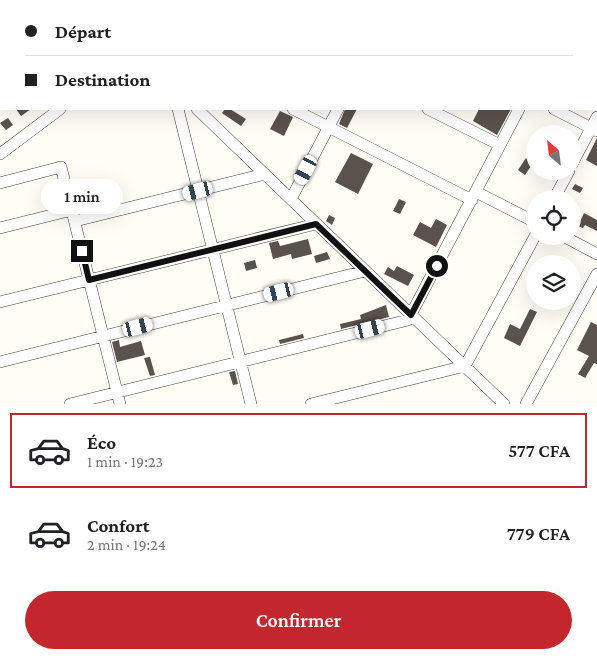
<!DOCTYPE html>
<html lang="fr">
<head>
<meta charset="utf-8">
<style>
  body { margin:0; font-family:"Crimson Pro",serif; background:#f6f6f6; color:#202124; height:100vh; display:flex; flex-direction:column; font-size:19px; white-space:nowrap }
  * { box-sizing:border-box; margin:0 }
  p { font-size:16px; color:#757577 }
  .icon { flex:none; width:28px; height:28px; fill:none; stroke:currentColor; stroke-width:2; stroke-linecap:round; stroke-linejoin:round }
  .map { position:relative; height:404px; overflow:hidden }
  .side { display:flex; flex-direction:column; background:#fff; flex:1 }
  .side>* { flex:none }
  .banner { position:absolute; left:0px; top:0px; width:598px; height:110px; box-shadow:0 5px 20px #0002; display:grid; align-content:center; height:110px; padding:0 25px; background:#fff }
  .needle { width:32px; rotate:332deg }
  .controls { position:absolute; left:526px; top:125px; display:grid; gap:10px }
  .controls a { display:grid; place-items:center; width:55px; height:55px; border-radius:50%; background:#fff; box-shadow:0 5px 20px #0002; font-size:25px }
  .end { position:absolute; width:22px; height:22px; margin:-11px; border:6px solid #111; background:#fff; box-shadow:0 0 0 2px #fff }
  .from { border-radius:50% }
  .bubble { position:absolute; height:35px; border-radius:18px; background:#fff; box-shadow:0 5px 20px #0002; font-size:16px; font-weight:600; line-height:35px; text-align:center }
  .car { position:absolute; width:15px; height:30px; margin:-15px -8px; border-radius:6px; box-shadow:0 0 4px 1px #0007; background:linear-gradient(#fff 24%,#345 0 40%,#fff 0 76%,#345 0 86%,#fff 0) }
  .banner b { display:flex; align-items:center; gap:18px; height:48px; font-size:19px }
  .banner b+b { border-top:1px solid #e0e0e0 }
  .banner i { width:12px; height:12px; background:#202124 }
  ul { padding:9px 0 0; list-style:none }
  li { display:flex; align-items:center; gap:15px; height:75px; margin:0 10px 8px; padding:0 15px; border:2px solid transparent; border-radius:0px }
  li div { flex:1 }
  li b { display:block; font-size:19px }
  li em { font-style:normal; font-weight:600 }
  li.active { border-color:#c4262e }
  li>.icon { width:45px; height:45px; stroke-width:1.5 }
  .primary-button { display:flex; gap:10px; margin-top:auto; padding:10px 25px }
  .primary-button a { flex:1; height:58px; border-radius:30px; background:#c4262e; color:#fff; font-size:20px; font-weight:600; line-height:58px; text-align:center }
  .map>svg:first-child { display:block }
  .building { fill:#5a524d }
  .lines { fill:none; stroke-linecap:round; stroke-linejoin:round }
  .minor-casing { stroke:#444; stroke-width:12 }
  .minor { stroke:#fff; stroke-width:11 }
  .route { stroke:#111; stroke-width:6 }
</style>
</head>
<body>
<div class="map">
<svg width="597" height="404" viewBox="0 0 597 404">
  <rect width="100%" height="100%" fill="#fffdf5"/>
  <!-- building -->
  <path class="building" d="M16,109H31L21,116Z
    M225,109H230L246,119L241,126L222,113Z
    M345,109H357L347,128L339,124Z
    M479,109H511L497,135L473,121Z
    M280,111L293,117L284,136L270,129Z
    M8,118L13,125L6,130L0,123Z
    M597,138V166L586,160Z
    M351,153L373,164L358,194L335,182Z
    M526,158L533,163L525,175L518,170Z
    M575,184L583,188L580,193L572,189Z
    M399,199L406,202L400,214L393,211Z
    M584,213L597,220V231L585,225L583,228L578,226Z
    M329,215L335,218L332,225L326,221Z
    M436,219L447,225L436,247L413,235L420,222L431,228Z
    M308,239L312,254L292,259L291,254L273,259L269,243L278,241L280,246Z
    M327,252L330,259L316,263L314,256Z
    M255,260L257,268L246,271L244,263Z
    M397,266L414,275L408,286L384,274L388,267L394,271Z
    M386,305L389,317L341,329L340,324L361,319L360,315Z
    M530,309L537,312L520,346L504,338L510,324L520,329Z
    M591,322L597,325V364L594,363L585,378L578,374L589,356L577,350Z
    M303,334L304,338L280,344L279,340Z
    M119,340L120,347L141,341L145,355L117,362L112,342Z
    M150,357L155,375L150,376L144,358Z
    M235,371L238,384L233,385L229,372Z"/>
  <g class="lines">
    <!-- minor casing -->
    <g class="minor-casing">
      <path id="minor" d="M89,0L90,1
        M217,0L219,1
        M476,0L478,1
        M10,1L12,0
        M155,1L156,0
        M394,1L395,0
        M575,1L576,0
        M0,9L1,8
        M0,83L1,82
        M178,109L251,404
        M197,109L504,404
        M293,109L472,200
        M428,109L500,145
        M554,109L597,131
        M0,154L60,109
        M572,164L597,117
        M0,183L61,167L120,404
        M476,192L535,222
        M291,199L338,109
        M554,199L569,171
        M75,221L265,174
        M0,228L72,210
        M563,236L597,254
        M0,302L316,224
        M0,362L365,271
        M70,404L408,320L519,109
        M311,404L465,366L535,236
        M526,404L597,274"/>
    </g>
    <!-- minor -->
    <use href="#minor" class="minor"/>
  </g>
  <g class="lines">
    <!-- route -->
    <path class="route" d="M82,251L89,280L316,224L411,315L437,266"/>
  </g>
</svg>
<div class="controls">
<a><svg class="needle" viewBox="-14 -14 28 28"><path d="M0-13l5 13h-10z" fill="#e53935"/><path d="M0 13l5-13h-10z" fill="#757577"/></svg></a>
<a><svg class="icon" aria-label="locate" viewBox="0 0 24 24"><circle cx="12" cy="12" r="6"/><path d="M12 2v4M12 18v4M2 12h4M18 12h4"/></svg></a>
<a><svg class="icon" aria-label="layers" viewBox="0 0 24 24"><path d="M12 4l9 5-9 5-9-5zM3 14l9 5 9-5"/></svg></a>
</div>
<i class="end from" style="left:437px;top:266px"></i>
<i class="end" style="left:82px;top:251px"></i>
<div class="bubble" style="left:41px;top:179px;width:82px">1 min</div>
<i class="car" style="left:306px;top:170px;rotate:208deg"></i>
<i class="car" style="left:198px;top:191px;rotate:256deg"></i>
<i class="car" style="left:279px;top:292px;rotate:256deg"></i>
<i class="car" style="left:138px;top:327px;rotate:76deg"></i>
<i class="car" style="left:370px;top:329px;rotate:76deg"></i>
<div class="banner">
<b><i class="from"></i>Départ</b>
<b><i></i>Destination</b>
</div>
</div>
<section class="side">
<ul>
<li class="active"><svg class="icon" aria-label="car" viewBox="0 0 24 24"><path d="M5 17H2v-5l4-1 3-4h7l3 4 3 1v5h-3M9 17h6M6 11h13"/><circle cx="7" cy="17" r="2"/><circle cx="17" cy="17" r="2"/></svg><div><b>Éco</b><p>1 min · 19:23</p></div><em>577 CFA</em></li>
<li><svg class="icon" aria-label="car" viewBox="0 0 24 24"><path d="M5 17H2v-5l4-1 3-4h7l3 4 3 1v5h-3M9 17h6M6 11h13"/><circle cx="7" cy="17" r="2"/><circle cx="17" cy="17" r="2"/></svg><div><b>Confort</b><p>2 min · 19:24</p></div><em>779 CFA</em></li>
</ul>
<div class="primary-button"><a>Confirmer</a></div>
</section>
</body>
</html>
